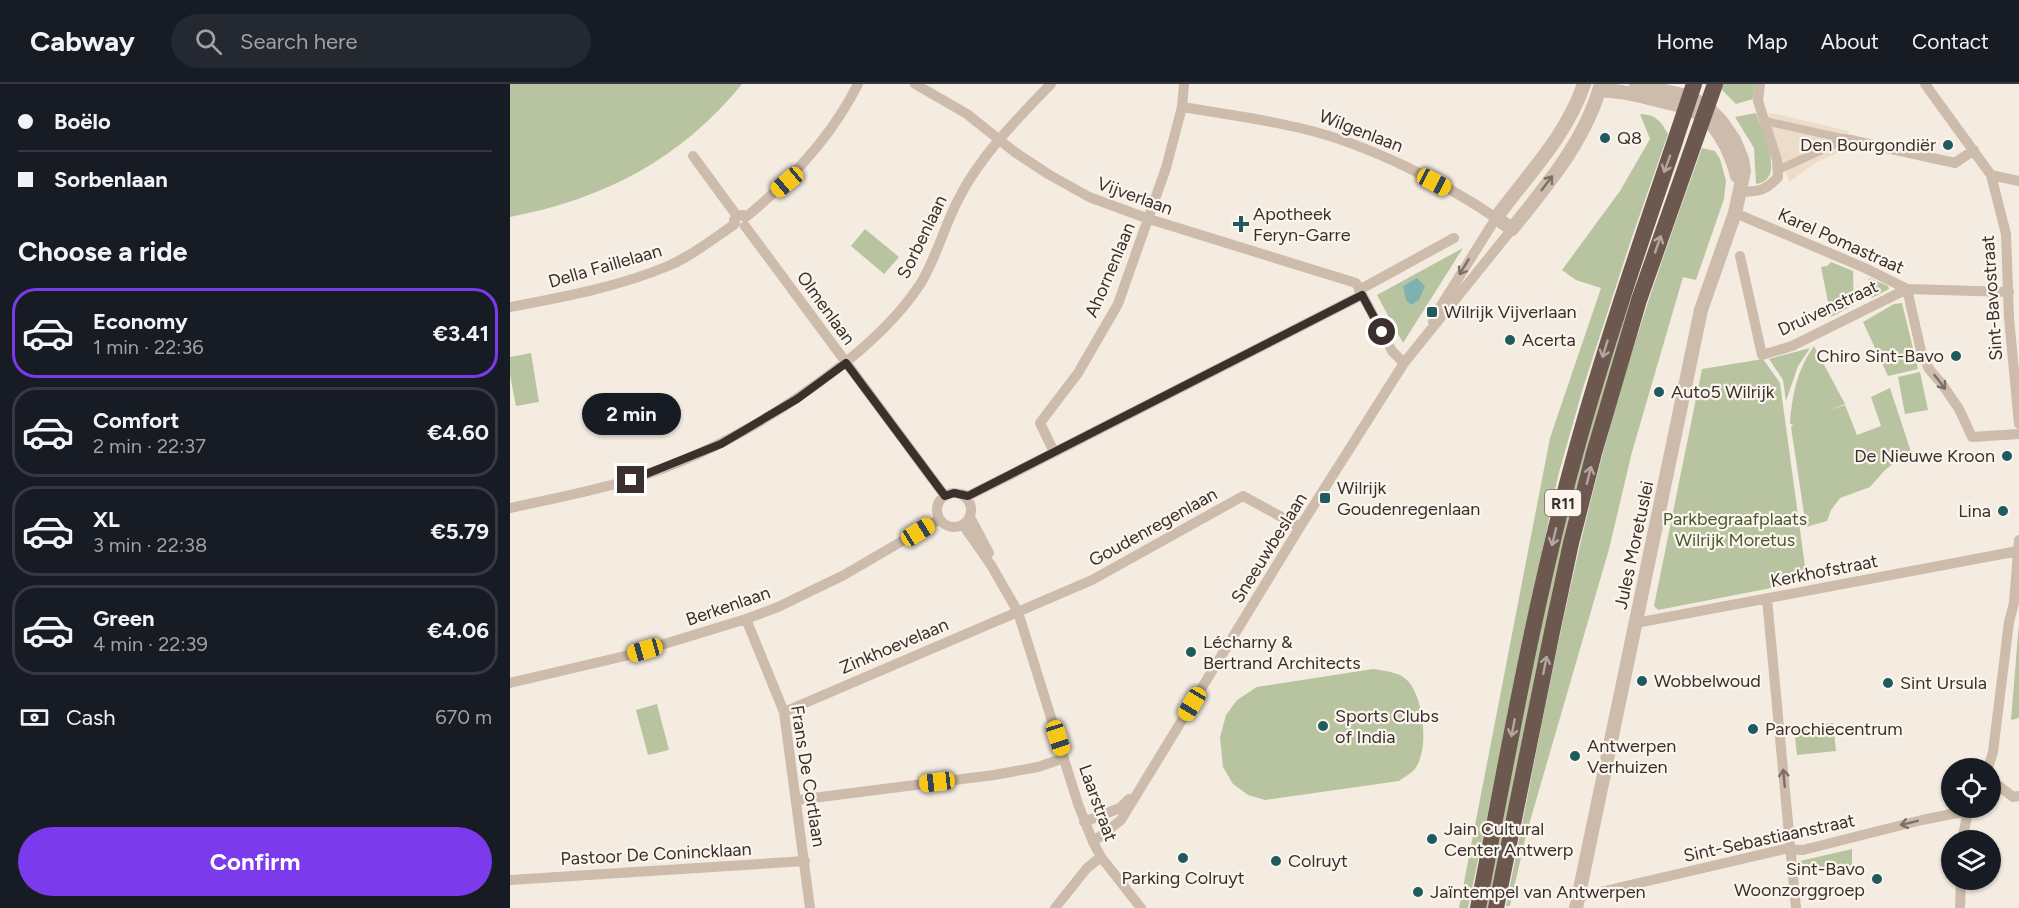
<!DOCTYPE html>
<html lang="en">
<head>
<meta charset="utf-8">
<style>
  body { margin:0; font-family:Figtree,sans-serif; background:#242831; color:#f1f3f6; height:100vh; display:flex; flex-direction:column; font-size:22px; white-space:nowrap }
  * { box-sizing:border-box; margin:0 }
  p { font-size:20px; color:#9ea1a6 }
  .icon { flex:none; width:33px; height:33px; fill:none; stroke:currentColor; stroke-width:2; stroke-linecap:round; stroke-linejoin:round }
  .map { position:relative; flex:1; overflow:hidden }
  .side { display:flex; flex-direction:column; background:#171b24; width:510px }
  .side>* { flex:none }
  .hud { display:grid; align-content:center; height:132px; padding:0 18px; background:#171b24 }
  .tools { position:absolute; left:1431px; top:674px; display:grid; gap:12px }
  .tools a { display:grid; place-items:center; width:60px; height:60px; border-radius:50%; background:#171b24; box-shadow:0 2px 4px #0004; font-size:30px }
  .end { position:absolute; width:27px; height:27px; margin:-14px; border:8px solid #3b302b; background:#fff; box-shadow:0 0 0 3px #fff }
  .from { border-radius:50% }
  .bubble { position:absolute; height:42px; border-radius:21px; background:#171b24; box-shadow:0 2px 4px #0004; font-size:20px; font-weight:700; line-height:42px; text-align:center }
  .car { position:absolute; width:18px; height:36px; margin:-18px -9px; border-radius:8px; box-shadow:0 0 4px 2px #0007; background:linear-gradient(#f5c518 24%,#345 0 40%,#f5c518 0 76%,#345 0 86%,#f5c518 0) }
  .hud b { display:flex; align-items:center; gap:21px; height:57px; font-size:22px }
  .hud b+b { border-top:2px solid #363941 }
  .hud i { width:15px; height:15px; background:#f1f3f6 }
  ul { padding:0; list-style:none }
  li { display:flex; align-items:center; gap:18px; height:90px; margin:0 12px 9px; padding:0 6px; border:3px solid #363941; border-radius:24px }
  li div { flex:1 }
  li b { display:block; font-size:22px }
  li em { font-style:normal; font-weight:700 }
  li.active { border-color:#7c3aed }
  li>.icon { width:54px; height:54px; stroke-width:1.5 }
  h2 { padding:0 18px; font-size:27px; line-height:72px }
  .pay { display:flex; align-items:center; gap:15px; height:66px; padding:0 18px; font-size:22px }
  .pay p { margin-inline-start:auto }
  .primary-button { display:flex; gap:12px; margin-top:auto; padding:12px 18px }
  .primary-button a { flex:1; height:69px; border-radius:36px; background:#7c3aed; color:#fff; font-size:24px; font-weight:700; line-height:69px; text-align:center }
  header { display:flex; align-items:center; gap:36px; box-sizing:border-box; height:84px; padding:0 30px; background:#171b24; border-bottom:2px solid #363941 }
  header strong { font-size:28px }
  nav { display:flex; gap:33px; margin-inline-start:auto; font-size:21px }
  .search { width:420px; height:54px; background:#242831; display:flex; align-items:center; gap:15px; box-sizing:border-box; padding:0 21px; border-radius:33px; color:#9ea1a6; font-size:22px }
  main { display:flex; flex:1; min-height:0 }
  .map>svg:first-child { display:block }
  .green { fill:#b8c4a0 }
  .plaza { fill:#ecdcc8 }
  .water { fill:#7fb0b2 }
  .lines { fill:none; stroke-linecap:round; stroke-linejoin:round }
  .pedestrian { stroke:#cdbbac; stroke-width:8 }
  .minor { stroke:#cdbbac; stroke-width:10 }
  .tertiary { stroke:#cdbbac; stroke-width:14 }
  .trunk { stroke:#6c584f; stroke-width:16 }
  .oneway { stroke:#b4a69e }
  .oneway2 { stroke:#7d6f65 }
  .route { stroke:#3b302b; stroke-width:8 }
  .poi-dot { fill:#1f5a5e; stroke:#fbf5ee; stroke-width:2 }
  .labels { text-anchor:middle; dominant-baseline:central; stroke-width:4.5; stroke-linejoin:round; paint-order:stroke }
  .shield { fill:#fbf5ee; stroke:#756b66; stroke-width:1.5 }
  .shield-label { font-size:16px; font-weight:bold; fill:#3b302b }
  .street-label { font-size:18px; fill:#3b302b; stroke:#fbf5ee }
  .poi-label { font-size:18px; fill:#3b302b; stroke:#fbf5ee; text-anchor:start }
  .park-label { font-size:18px; fill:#4a5a2e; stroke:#fbf5ee }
</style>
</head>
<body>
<header>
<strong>Cabway</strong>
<div class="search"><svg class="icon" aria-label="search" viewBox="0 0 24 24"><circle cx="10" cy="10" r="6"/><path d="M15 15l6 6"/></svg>Search here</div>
<nav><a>Home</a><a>Map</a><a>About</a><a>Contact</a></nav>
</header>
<main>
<section class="side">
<div class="hud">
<b><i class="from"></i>Boëlo</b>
<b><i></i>Sorbenlaan</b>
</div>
<h2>Choose a ride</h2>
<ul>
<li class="active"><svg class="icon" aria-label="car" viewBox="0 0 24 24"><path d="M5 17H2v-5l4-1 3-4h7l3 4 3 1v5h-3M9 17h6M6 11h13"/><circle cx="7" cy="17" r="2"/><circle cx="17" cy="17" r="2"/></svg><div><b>Economy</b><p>1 min · 22:36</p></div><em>€3.41</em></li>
<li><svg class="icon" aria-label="car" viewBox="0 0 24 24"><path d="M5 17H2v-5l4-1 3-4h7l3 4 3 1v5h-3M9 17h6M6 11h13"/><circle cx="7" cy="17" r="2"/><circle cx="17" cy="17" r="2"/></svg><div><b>Comfort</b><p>2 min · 22:37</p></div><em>€4.60</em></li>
<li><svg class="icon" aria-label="car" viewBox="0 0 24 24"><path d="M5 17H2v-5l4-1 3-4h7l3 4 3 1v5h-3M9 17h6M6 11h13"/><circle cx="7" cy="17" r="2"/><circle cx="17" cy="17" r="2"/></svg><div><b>XL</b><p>3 min · 22:38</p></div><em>€5.79</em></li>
<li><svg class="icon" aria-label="car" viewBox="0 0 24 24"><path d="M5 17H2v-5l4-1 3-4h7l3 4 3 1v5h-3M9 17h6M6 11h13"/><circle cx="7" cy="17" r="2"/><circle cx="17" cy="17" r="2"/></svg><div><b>Green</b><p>4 min · 22:39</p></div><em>€4.06</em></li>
</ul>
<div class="pay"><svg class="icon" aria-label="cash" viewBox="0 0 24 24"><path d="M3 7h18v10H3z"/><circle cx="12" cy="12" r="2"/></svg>Cash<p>670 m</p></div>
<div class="primary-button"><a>Confirm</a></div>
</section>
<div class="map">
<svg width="1509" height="824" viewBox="0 0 1509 824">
  <rect width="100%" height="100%" fill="#f4ebe1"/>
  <!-- green -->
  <path class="green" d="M0,0H232C171,75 94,115 0,133Z
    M1212,0H1245L1243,15L1226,20L1210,4Z
    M1246,29C1252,47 1277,96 1246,100L1244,64L1225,33Z
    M1130,30C1146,31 1150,36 1158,50L1121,156L1073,304L1048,392L958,824H949L1040,354L1091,204L1066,196L1052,186L1110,107L1140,55Z
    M1170,55L1174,57L1122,207L1117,231L1118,234L1078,370L1056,458L981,824H974L1048,455L1094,285Z
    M1192,64L1205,67L1210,75L1216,97L1214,115L1186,196L1173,193L1122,368L1099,465L1016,751L1000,822H996C1028,661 1057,498 1101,339C1127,246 1159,155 1192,64Z
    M355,145L389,173L374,190L341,162Z
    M953,164L893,259L867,211Z
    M1321,178L1343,187L1344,221L1321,233L1311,183L1317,182Z
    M1360,194L1378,202L1379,205L1362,214L1358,211V196Z
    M1392,219L1408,285L1378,292L1353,238L1384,220Z
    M1304,262L1335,320L1320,326L1335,321L1347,351L1371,342L1361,313L1380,304L1405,380L1387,377L1375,386L1360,403L1330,414L1321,426L1317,437L1296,443L1281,343L1283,340H1280C1282,311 1287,286 1304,262Z
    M1300,264L1288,282L1276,317L1273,296L1259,275Z
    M21,269L29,318L6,322L0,291V273Z
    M1253,275L1270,299L1297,497L1148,526L1144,522L1192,285Z
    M1410,288L1418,326L1395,330L1388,293Z
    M1509,541V634L1501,636L1508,551Z
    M863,585C875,587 890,588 898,597C914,614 920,668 904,686C900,690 893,694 889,697L755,716L738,711L723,700L713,683L710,653L716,631L727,616L747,603Z
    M147,620L159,666L138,671L126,626Z
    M1323,639L1326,667L1287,671L1284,644Z
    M1342,765V781L1290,790V777Z"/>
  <!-- plaza -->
  <path class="plaza" d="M1260,29L1339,47L1332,67L1305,79L1279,98L1258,32Z"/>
  <!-- water -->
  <path class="water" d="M907,194L915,202L909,216L901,221L896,216L893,202Z"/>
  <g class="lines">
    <!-- pedestrian -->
    <path class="pedestrian" d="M1255,37L1336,55
      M1268,86L1336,55"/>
    <!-- minor -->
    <path class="minor" d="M405,0L457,30L506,69L538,90L579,113L639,135L846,199L882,267L894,279
      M1415,0L1481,91L1496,150L1499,234L1509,340
      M672,23C713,30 754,35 794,45C857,60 933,98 986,134L929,225L923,238
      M1336,55L1445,79L1464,66
      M183,72L227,132
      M1481,91L1509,97
      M1229,108C1249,107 1254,108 1268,93L1267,76L1248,17L1250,0
      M1225,129L1355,184L1397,205L1499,208
      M235,142L435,412
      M1230,172L1252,271L1282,262L1397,205L1411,267L1419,285L1432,300L1449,325L1462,353L1509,350
      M849,206L944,154
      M0,223C53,213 108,203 158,182C182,172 204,154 225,140L224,136L227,132L233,131L236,133C281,96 322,52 348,0
      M544,368L530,339L568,289L608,220L656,84L672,23L674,0
      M427 426a17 17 0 1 1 34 0a17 17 0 1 1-34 0Z
      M452,410L458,412L502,390L852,211
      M0,424C40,415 80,408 119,396C192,374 258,337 319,291C354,265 387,236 411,199C427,172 434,143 448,116C470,72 507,35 541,0
      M460,433L479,469
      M453,441L481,481L508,528L568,720L583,758L591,773L631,824
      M1257,515L1286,824
      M236,535L274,628L300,824
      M1126,539L1508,467
      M0,599L115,572L236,535L268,523L334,491L430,435
      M274,628L582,496L733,412L790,443
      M1478,684L1483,668L1499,538L1504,519L1509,456
      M1480,695L1503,713L1509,712
      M287,716L484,691L528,683L554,674
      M574,738L610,724L619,715
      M1452,756L1459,723
      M583,758L611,736L790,443L894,279L1002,145
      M0,796L295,777
      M1069,813L1275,765L1293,766L1412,736L1457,727
      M545,824L577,784L591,773
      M1450,824L1451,795"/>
    <!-- tertiary -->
    <path class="tertiary" d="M1074,0C1056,53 1018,90 986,134L1002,145C1037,101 1076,56 1091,0
      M1089,7C1105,5 1119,10 1135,13C1153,18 1176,21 1192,32C1210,44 1222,72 1227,92
      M1066,824L1191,226L1225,129L1234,87L1232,75L1224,56L1211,37L1197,23L1180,13L1126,0"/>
    <!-- trunk -->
    <path class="trunk" d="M968,824C998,670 1025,514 1067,363C1101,240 1144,121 1184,0
      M986,824L1042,548L1061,459L1084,369L1129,216L1205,0"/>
  </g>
  <!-- one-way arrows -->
  <defs><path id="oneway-shaft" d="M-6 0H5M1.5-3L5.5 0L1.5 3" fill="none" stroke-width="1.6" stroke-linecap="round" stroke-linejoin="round" transform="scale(1.5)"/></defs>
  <g class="oneway">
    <use href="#oneway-shaft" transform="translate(1157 80) rotate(110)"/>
    <use href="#oneway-shaft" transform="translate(1148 160) rotate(-71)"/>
    <use href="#oneway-shaft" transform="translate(1095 265) rotate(107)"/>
    <use href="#oneway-shaft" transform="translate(1079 391) rotate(-76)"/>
    <use href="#oneway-shaft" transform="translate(1044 453) rotate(104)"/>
    <use href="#oneway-shaft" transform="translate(1035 581) rotate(-79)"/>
    <use href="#oneway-shaft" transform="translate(1003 644) rotate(101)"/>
  </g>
  <g class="oneway2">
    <use href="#oneway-shaft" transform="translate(1037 99) rotate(-53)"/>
    <use href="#oneway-shaft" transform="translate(954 183) rotate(121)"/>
    <use href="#oneway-shaft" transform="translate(1430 298) rotate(52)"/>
    <use href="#oneway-shaft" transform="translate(1274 694) rotate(-95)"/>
    <use href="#oneway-shaft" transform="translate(1399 739) rotate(166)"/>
  </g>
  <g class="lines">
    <!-- route -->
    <path class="route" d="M121,396L211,360L287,315L336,279L435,412L444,409L458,412L852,211L872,248"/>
  </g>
  <!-- markers -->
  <g class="poi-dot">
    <circle cx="1095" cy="54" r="6"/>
    <circle cx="1438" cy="61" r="6"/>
    <path d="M728 131h6v6h6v6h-6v6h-6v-6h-6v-6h6z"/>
    <rect x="916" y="222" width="12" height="12" rx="3"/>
    <circle cx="1000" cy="256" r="6"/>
    <circle cx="1446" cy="272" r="6"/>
    <circle cx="1149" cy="308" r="6"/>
    <circle cx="1497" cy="372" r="6"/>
    <rect x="809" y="408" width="12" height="12" rx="3"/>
    <circle cx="1493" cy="427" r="6"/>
    <circle cx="681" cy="568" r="6"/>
    <circle cx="1132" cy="597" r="6"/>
    <circle cx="1378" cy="599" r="6"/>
    <circle cx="813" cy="642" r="6"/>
    <circle cx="1243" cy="645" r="6"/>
    <circle cx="1065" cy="672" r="6"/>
    <circle cx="922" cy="755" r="6"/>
    <circle cx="673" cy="774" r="6"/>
    <circle cx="766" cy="777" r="6"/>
    <circle cx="1367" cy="795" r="6"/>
    <circle cx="908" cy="808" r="6"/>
  </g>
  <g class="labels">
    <!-- shield labels -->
    <rect class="shield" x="1035" y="406" width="36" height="26" rx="4.5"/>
    <g class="shield-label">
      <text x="1053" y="419">R11</text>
    </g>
    <!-- street labels -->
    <g class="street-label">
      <text transform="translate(851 47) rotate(21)">Wilgenlaan</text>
      <text transform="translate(625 112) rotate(20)">Vijverlaan</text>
      <text transform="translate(412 153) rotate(-64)">Sorbenlaan</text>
      <text transform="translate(1331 157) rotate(24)">Karel Pomastraat</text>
      <text transform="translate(95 182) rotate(-16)">Della Faillelaan</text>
      <text transform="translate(600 186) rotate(-67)">Ahornenlaan</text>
      <text transform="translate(1482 214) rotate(-94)">Sint-Bavostraat</text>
      <text transform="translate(316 224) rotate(54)">Olmenlaan</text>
      <text transform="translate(1318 224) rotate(-25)">Druivenstraat</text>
      <text transform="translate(643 443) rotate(-29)">Goudenregenlaan</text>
      <text transform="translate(1124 461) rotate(-78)">Jules Moretuslei</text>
      <text transform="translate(759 464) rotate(-58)">Sneeuwbeslaan</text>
      <text transform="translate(1314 487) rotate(-11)">Kerkhofstraat</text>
      <text transform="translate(218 522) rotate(-19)">Berkenlaan</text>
      <text transform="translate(384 562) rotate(-23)">Zinkhoevelaan</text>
      <text transform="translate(298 692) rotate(81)">Frans De Cortlaan</text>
      <text transform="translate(588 719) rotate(70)">Laarstraat</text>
      <text transform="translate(1259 754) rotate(-12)">Sint-Sebastiaanstraat</text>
      <text transform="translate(146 770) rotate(-3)">Pastoor De Conincklaan</text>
    </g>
    <!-- poi labels -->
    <g class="poi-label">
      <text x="1107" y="54">Q8</text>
      <text x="1426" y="61" text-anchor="end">Den Bourgondiër</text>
      <text x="743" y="130">Apotheek<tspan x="743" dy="21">Feryn-Garre</tspan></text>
      <text x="934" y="228">Wilrijk Vijverlaan</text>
      <text x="1012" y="256">Acerta</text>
      <text x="1434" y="272" text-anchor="end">Chiro Sint-Bavo</text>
      <text x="1161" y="308">Auto5 Wilrijk</text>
      <text x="1485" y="372" text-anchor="end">De Nieuwe Kroon</text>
      <text x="827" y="404">Wilrijk<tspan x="827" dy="21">Goudenregenlaan</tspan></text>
      <text x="1481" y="427" text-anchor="end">Lina</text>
      <text x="693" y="558">Lécharny &amp;<tspan x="693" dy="21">Bertrand Architects</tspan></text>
      <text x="1144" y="597">Wobbelwoud</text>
      <text x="1390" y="599">Sint Ursula</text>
      <text x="825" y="632">Sports Clubs<tspan x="825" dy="21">of India</tspan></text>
      <text x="1255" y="645">Parochiecentrum</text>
      <text x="1077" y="662">Antwerpen<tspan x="1077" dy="21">Verhuizen</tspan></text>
      <text x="934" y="745">Jain Cultural<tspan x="934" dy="21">Center Antwerp</tspan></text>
      <text x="778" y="777">Colruyt</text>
      <text x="1355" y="785" text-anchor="end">Sint-Bavo<tspan x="1355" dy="21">Woonzorggroep</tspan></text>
      <text x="673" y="794" text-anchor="middle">Parking Colruyt</text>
      <text x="920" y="808">Jaïntempel van Antwerpen</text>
    </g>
    <!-- park labels -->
    <g class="park-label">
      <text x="1225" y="435">Parkbegraafplaats<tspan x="1225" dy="21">Wilrijk Moretus</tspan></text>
    </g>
  </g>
</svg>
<div class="tools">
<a><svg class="icon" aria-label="locate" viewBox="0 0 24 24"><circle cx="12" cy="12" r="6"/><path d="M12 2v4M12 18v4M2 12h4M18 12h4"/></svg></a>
<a><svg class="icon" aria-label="layers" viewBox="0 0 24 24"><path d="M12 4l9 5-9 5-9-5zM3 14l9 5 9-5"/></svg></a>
</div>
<i class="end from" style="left:872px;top:248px"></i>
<i class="end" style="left:121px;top:396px"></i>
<div class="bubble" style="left:72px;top:309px;width:99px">2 min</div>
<i class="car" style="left:277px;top:98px;rotate:230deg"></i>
<i class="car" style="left:924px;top:98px;rotate:118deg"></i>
<i class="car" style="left:408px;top:448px;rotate:58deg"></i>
<i class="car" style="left:135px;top:566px;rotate:254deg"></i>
<i class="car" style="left:682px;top:620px;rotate:211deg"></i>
<i class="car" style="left:548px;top:654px;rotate:162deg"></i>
<i class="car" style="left:427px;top:698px;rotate:263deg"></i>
</div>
</main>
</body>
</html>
